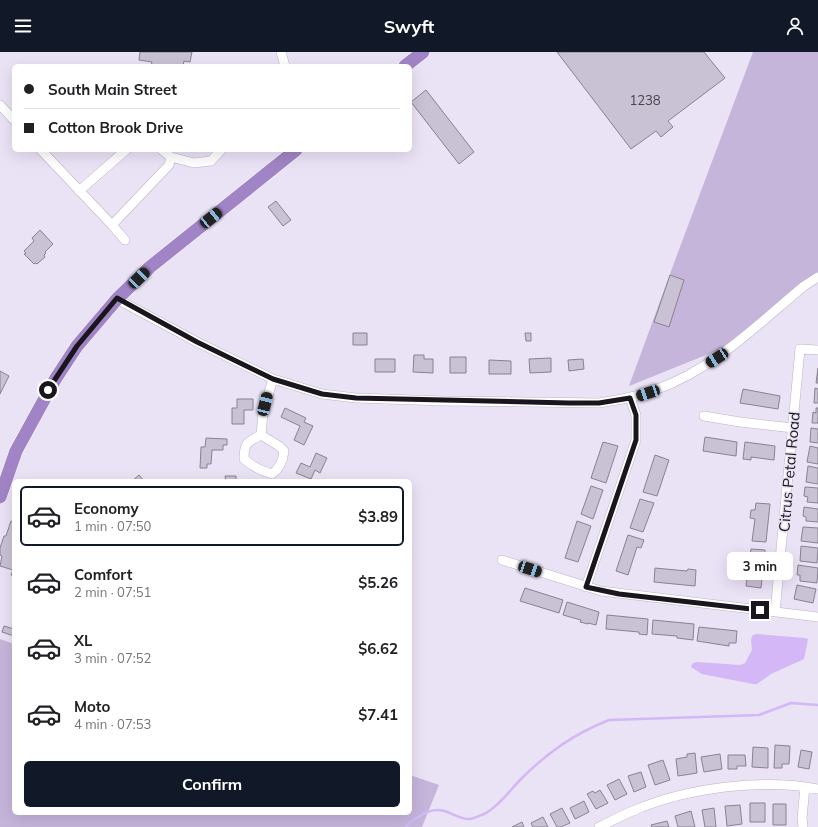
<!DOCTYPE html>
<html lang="en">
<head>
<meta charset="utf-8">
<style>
  body { margin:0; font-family:Mulish,sans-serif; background:#f2f2f2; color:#202124; height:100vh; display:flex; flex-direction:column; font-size:15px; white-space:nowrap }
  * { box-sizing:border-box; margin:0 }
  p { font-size:13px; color:#757577 }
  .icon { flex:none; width:22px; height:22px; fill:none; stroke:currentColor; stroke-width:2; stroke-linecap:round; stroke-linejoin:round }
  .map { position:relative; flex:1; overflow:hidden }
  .drawer { position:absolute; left:12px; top:427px; width:400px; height:336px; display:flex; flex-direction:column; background:#fff; border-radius:6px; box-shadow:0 4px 16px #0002 }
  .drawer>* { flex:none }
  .hud { position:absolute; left:12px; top:12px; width:400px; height:88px; border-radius:6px; box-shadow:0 4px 16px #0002; display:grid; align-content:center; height:88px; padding:0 12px; background:#fff }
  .end { position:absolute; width:18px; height:18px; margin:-9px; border:5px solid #19171d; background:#fff; box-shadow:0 0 0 2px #fff }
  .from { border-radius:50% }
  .bubble { position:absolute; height:28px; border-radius:6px; background:#fff; box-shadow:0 4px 16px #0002; font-size:13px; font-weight:700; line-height:28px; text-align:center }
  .car { position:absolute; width:12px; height:24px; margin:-12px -6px; border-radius:5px; box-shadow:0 0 3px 1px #0007; background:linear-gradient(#222 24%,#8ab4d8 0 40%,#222 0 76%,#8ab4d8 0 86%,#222 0) }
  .hud b { display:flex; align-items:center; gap:14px; height:38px; font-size:15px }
  .hud b+b { border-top:1px solid #e0e0e0 }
  .hud i { width:10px; height:10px; background:#202124 }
  ul { padding:7px 0 0; list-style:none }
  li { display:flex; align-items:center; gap:12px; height:60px; margin:0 8px 6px; padding:0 4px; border:2px solid transparent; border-radius:6px }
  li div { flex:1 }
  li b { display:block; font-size:15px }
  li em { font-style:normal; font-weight:700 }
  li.active { border-color:#111827 }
  li>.icon { width:36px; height:36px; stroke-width:1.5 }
  .primary-button { display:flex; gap:8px; margin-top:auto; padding:8px 12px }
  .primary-button a { flex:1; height:46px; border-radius:6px; background:#111827; color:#fff; font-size:16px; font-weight:700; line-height:46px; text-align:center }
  header { display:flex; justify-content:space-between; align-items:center; height:52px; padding:0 12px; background:#111827; color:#fff; font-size:18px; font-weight:700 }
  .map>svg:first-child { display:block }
  .green { fill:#c5b5db }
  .water { fill:#d3b7f6 }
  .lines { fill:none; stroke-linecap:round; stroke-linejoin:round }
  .stream { stroke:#d3b7f6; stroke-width:2.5 }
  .building { fill:#c9c1d4; stroke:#898293 }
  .minor-casing { stroke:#bbb3c6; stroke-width:10 }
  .highway-casing { stroke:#fff; stroke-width:14 }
  .minor { stroke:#fff; stroke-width:9 }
  .highway { stroke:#a184c5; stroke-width:13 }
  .route { stroke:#19171d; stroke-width:5 }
  .labels { text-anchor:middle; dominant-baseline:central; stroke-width:3; stroke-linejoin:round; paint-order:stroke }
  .number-label { font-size:13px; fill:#45424b }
  .street-label { font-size:15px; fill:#19171d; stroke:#eae2f5 }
</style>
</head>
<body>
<header><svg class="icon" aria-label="menu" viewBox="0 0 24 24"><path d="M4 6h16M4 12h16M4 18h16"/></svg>Swyft<svg class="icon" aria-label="person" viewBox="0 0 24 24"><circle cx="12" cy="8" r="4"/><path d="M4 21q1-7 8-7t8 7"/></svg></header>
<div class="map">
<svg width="818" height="775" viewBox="0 0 818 775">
  <rect width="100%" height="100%" fill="#eae2f5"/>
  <!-- green -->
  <path class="green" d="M753,0H818V226L726,295L629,334L677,203Z
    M0,587L14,592V761H410V723L439,733L422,775H0Z"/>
  <!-- water -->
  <path class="water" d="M757,582L805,586L808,587L804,607L771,622L757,632H753L702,622L691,615L692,612L696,610L740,613L745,611L752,598L751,587L753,583Z"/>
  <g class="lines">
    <!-- stream -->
    <path class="stream" d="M406,775C409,770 414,767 420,764C431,757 440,756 452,762C457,764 463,767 469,767C474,767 481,763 486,761C500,753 510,738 521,727C548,700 574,682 609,668L759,663L791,651L818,653"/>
  </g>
  <!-- building -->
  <path class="building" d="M140,0H192L190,10L184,9L183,14H151L152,10L139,8Z
    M557,0H704L725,26L668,69L673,75L661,85L656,79L631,97Z
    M426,38L474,100L459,112L411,50Z
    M276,149L291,168L283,174L268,155Z
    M40,178L53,192L45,200L46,201L44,203L45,205L37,212L36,211L34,212L24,202L26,201L24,199L34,189L32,186Z
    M670,223L684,228L669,275L654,270Z
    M353,281H367V293H353Z
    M525,281H531V289H526Z
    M414,303H424V307H433V321L413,320Z
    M450,305H466V321H450Z
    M551,306V320L530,321L529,307Z
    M375,307H395V320H375Z
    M583,307L584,317L569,319L568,308Z
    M489,308L511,309V322H489Z
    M818,316V331H816Z
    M0,319L9,324L0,342Z
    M815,336L818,337V351H814Z
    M743,337L780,344L778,357L740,351Z
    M237,347H253V358H244V372H232V356H237Z
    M285,356L306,366L304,370L313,374L304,393L294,388L300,374L281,365Z
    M816,356H818V371H812L813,360L816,361Z
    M811,376L818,377V391L810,390Z
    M705,385L737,390L736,404L703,399Z
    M206,386L227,387V393H223V398H212L211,412H207V416H200L201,395H205Z
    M603,390L618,394L606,431L591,426Z
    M745,390L775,394L774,408L751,405V408L743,407Z
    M810,394L818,396V412L807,410Z
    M316,401L327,406L320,421L315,418L311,427L296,421L301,411L310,415Z
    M655,403L669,408L657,444L643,440Z
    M808,414L818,416V432L806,430Z
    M139,423L144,429H132Z
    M225,424H236V429H226Z
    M591,434L603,438L593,467L581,462Z
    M805,435L818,436V451L807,450L808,445L804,444Z
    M640,447L654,451L643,480L630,476Z
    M756,451L770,452L766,490L752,489L755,467L750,466L751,458H755Z
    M804,455L818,457V470L806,469V465L803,464Z
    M11,469L14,470V524L11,523L13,518L0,514L2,504L0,503V496L4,484H6Z
    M577,469L591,474L578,510L565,506Z
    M803,475L818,476V491L801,489Z
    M628,483L644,488L641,496L637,495L628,523L616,519Z
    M801,494L818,496L817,511L800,509Z
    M751,497L765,498L761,536L746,534Z
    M798,513L818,516L817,531L800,529V523H797Z
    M655,516L687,519L688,517L696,518L695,534L654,530Z
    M797,533L816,537L813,551L794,547Z
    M525,536L563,548L559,561L520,549Z
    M567,550L599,560L596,573L588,571V572L580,570L581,568L563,563Z
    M607,563L648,567L647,583L639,582V580L606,577Z
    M653,568L694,572L693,588L677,586V584L652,582Z
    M4,574L14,577V584L2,580Z
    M699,575L737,579L736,591H729V594L697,589Z
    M775,693L790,694L789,712H782V716H774Z
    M753,695L768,696V716L752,715Z
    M801,698L812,700L809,717L798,715Z
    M695,701L697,721L678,724L676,707L687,705V702Z
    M720,702L722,717L704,720L701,705Z
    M728,703H745L746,714H737V717H728Z
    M663,708L670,728L655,733L648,713Z
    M641,720L646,735L634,740L628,724Z
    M619,727L627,742L615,748L607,733Z
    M600,738L608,751L596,757L587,742L593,739L595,741Z
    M584,749L589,760L575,767L570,756Z
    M750,751H765V770H750Z
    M773,752H786V773H773Z
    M740,753L742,772L727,774L725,754Z
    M562,756L570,771L561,775H557L550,762Z
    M714,756L716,775H705L702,758Z
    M691,759L695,775H678L675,764Z
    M543,765L548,775H533L531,771Z
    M667,769L669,775H652L651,773Z
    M522,770L524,775H512Z"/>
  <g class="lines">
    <!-- minor casing -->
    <g class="minor-casing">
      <path id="minor" d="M281,0L285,14
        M0,53L14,68
        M41,98L112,173L125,188
        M171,105L194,111L211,109L221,98
        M79,139L126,98
        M112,173L169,113L171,105L162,98
        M117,247L197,290L273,327L322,342L356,346L444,349L599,351C618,348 637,345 655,338C714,317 757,273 804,234L818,225
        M704,364L740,370L793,376
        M261,383L279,394L284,399C283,409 280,416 272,422C261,419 252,414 244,407C244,391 247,390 261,383L263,360L273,327
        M502,508L601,539L818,565
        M586,535L636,388V363L630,346
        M775,560L800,297L818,298
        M599,775C611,769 623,763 635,758C687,736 762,726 818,737
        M803,775L802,766L805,735"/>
    </g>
    <!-- highway casing -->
    <g class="highway-casing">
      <path id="highway" d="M405,14L423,0
        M0,445L16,399L56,326L77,294L117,247L150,215L296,98"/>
    </g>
    <!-- minor -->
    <use href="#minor" class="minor"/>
    <!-- highway -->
    <use href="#highway" class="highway"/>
  </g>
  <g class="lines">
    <!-- route -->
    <path class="route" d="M48,338L77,294L117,246L197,290L273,327L322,342L356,346L569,351H599L630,346L636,363V388L586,535L619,542L760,558"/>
  </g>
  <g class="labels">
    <!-- number labels -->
    <g class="number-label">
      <text x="645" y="48">1238</text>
    </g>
    <!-- street labels -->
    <g class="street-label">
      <text transform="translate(789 420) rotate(-85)">Citrus Petal Road</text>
    </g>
  </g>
</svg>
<i class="end from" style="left:48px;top:338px"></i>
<i class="end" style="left:760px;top:558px"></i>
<div class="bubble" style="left:727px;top:500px;width:66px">3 min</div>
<i class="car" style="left:211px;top:166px;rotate:51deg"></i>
<i class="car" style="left:139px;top:226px;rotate:46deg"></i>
<i class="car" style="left:717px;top:306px;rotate:237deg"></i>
<i class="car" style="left:648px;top:341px;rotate:252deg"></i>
<i class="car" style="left:265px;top:352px;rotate:14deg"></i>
<i class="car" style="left:530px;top:517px;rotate:108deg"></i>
<div class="hud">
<b><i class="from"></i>South Main Street</b>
<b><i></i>Cotton Brook Drive</b>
</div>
<section class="drawer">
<ul>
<li class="active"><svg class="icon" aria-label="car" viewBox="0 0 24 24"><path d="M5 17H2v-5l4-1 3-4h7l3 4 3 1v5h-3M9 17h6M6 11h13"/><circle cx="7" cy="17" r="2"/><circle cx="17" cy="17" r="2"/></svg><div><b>Economy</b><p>1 min · 07:50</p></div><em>$3.89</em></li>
<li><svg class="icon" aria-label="car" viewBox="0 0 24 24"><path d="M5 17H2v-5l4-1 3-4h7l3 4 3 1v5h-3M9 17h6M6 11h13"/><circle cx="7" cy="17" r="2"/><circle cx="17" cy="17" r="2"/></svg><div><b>Comfort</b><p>2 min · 07:51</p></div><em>$5.26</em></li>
<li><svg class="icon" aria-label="car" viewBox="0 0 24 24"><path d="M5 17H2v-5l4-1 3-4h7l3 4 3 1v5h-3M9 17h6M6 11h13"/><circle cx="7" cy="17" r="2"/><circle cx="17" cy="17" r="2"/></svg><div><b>XL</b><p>3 min · 07:52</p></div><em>$6.62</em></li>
<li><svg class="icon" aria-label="car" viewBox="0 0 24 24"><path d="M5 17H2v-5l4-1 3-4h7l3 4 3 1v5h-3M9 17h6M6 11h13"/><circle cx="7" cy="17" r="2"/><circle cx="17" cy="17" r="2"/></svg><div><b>Moto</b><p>4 min · 07:53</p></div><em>$7.41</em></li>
</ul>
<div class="primary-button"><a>Confirm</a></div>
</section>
</div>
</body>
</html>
